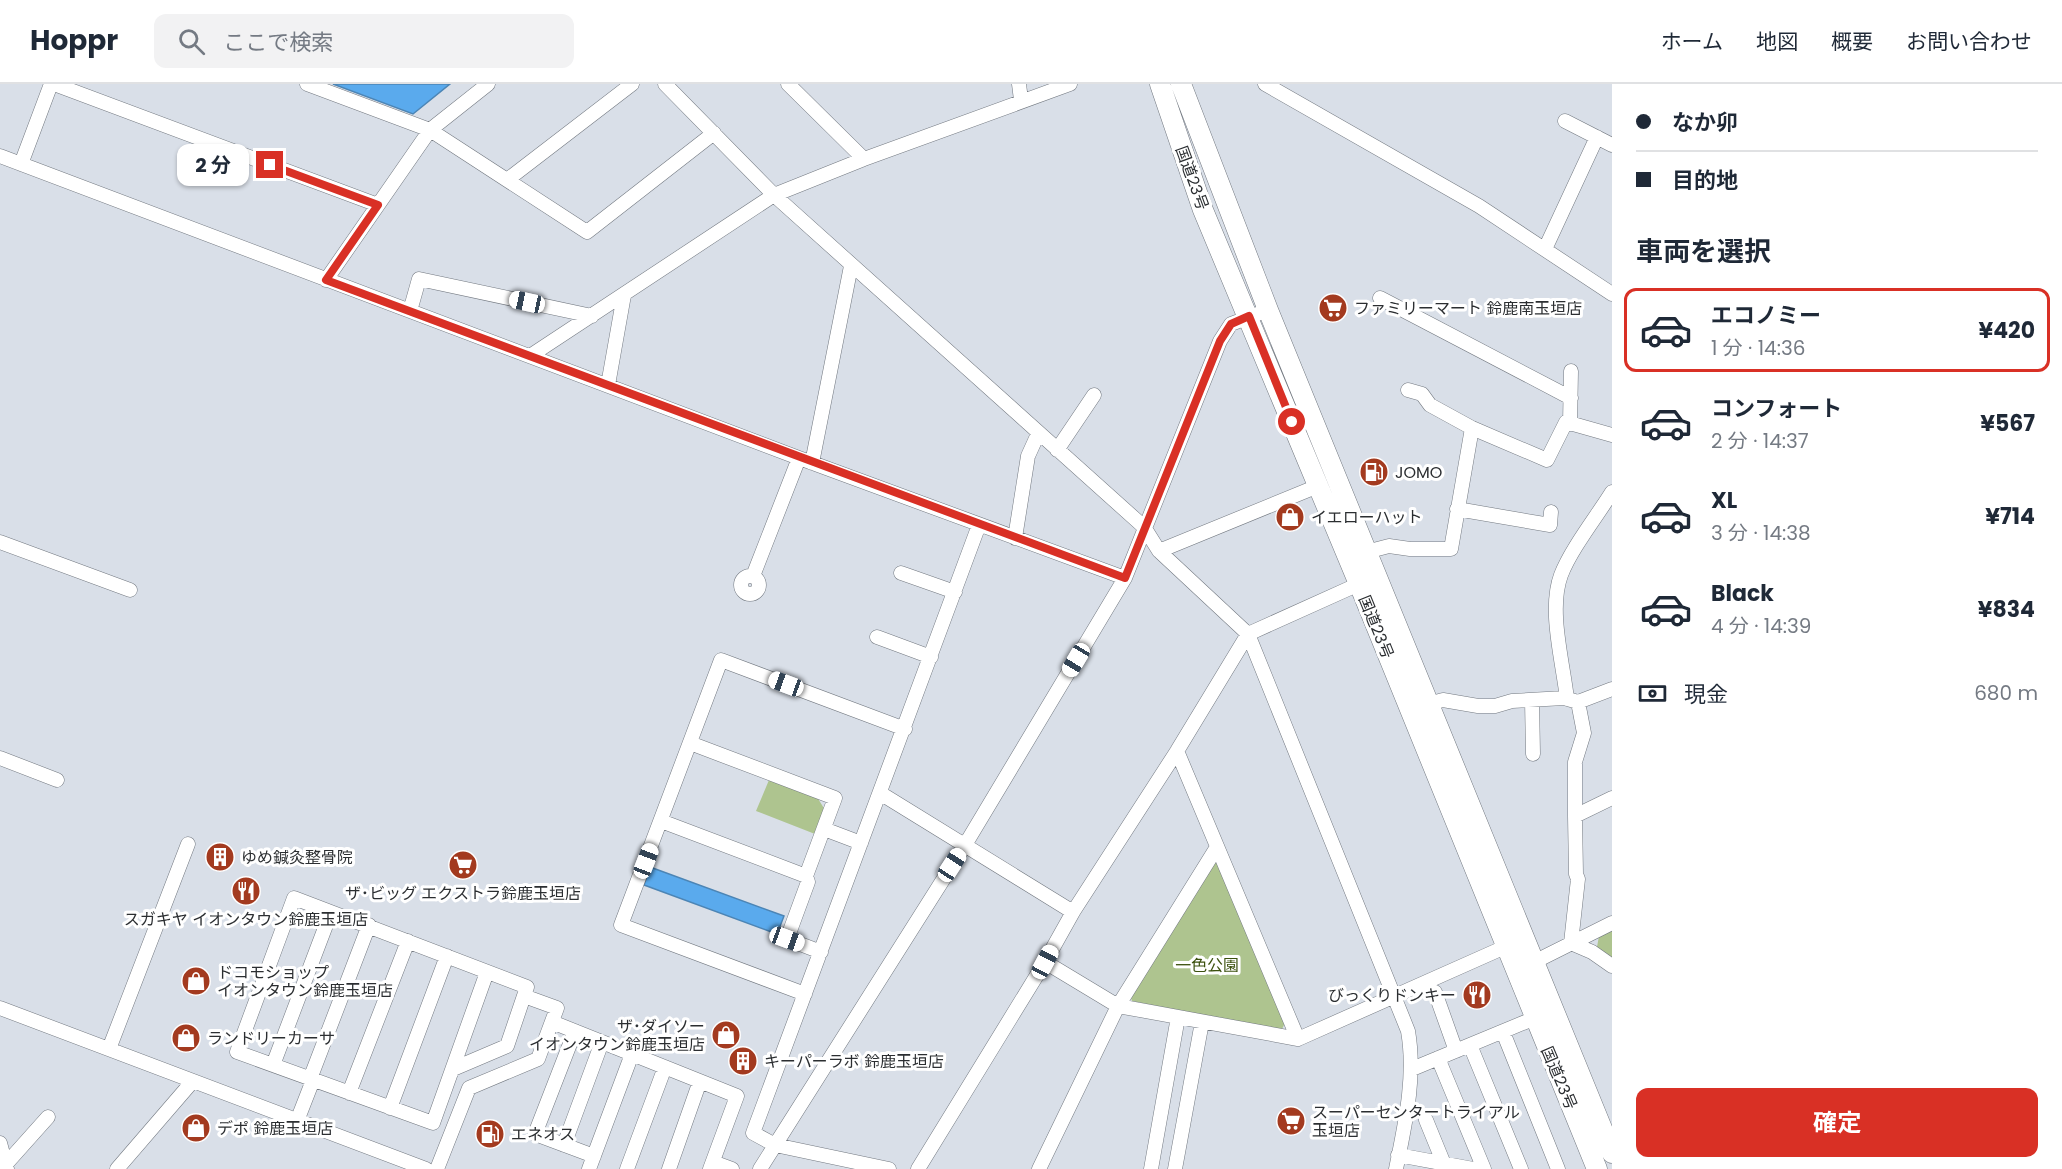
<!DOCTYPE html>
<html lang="ja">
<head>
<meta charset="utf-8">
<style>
  body { margin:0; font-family:Poppins,"Noto Sans JP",sans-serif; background:#f2f2f3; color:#1f2937; height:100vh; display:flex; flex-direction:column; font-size:22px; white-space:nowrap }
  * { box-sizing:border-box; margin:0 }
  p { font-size:20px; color:#747a83 }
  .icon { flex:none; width:33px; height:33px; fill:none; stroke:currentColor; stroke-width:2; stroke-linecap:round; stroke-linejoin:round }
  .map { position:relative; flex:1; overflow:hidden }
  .sheet { display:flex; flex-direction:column; background:#fff; width:450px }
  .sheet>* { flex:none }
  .banner { display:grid; align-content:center; height:132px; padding:0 24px; background:#fff }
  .end { position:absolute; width:27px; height:27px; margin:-14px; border:8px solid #d93025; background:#fff; box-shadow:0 0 0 3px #fff }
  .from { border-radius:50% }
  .bubble { position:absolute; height:42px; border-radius:12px; background:#fff; box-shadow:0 2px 4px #0004; font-size:20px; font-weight:700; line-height:42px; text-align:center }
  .car { position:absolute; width:18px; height:36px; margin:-18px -9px; border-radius:8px; box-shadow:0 0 4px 2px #0007; background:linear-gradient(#fff 24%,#345 0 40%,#fff 0 76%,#345 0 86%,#fff 0) }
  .banner b { display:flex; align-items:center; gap:21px; height:57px; font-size:22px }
  .banner b+b { border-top:2px solid #e0e1e3 }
  .banner i { width:15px; height:15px; background:#1f2937 }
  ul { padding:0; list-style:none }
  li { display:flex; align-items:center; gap:18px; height:84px; margin:0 12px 9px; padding:0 12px; border:3px solid transparent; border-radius:12px }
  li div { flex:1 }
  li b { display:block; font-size:22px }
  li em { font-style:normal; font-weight:700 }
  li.on { border-color:#d93025 }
  li>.icon { width:54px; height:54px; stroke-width:1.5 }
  h2 { padding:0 24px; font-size:27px; line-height:72px }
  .pay { display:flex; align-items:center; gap:15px; height:66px; padding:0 24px; font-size:22px }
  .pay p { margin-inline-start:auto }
  .action { display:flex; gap:12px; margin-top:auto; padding:12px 24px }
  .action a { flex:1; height:69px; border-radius:12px; background:#d93025; color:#fff; font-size:24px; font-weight:700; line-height:69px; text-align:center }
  header { display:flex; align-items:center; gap:36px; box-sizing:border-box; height:84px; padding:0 30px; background:#fff; border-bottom:2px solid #e0e1e3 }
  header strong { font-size:28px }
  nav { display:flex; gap:33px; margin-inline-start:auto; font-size:21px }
  .search { width:420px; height:54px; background:#f2f2f3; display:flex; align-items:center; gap:15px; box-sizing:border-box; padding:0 21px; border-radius:12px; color:#747a83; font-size:22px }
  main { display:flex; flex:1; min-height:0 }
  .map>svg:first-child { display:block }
  .green { fill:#aec48f }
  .water { fill:#5aaaed; stroke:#4c85b5; stroke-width:1.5 }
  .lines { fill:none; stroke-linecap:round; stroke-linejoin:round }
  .minor-casing { stroke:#737981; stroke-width:15 }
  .highway-casing { stroke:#737981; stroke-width:21 }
  .minor { stroke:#fff; stroke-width:14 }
  .highway { stroke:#fff; stroke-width:20 }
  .route { stroke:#d93025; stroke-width:8 }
  .labels { text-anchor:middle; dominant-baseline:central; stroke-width:6; stroke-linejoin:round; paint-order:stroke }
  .street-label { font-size:16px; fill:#2b2e31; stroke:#fff }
  .poi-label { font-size:16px; fill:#2b2e31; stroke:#fff; text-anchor:start }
  .park-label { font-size:16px; fill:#3c510e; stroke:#fff }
</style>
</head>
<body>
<header>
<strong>Hoppr</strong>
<div class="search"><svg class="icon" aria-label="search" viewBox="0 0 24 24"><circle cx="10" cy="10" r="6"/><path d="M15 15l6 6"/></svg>ここで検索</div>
<nav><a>ホーム</a><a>地図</a><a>概要</a><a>お問い合わせ</a></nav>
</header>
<main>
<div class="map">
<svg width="1612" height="1085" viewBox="0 0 1612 1085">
  <rect width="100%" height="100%" fill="#d9dfe8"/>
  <!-- green -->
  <path class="green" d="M769,696L817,713L825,726L815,750L756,727Z
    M1212,779H1219L1285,939L1281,947L1132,917L1130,911Z
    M1612,845V874L1597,863L1599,852Z"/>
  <!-- water -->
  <path class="water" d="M333,0H450L413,30Z
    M650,783L784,832L777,850L644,801Z"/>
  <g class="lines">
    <!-- minor casing -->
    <g class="minor-casing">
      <path id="minor" d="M54,0L378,121
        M307,0L430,46L587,148L714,49
        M665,0L774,111L1144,443L1159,467L1248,550L1408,947C1416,993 1405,1040 1396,1085
        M788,0L864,75
        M1019,0L1021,16
        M1265,0L1479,122L1612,210
        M1565,37L1612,61
        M0,72L799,374L1125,494
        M21,80L51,0
        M507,96L632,0
        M1545,165L1597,53
        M326,196L430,46L488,0
        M1380,214L1571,314
        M410,227L419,195L592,232
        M530,272L774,111L864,75L1070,0
        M608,301L624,211
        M1408,306L1422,310L1430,321L1472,344L1547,376L1566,338L1612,351
        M1570,340L1571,287
        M1057,366L1094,311
        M812,379L851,182
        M1457,425L1550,441L1551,428
        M1015,454L1028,372L1038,350
        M0,458L130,506
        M1159,467L1318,402
        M1366,468L1389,462L1410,465H1451L1472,344
        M901,489L955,508
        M753,492L799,374
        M741 501a9 9 0 1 1 18 0a9 9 0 1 1-18 0Z
        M877,553L931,573
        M1567,615C1563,578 1548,526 1561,491C1571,465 1597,432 1612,408
        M1532,616L1533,670
        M1428,620L1443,616L1478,622H1495L1512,617L1564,614L1578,618L1612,605
        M690,659L835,714L806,792L808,798L787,855L821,868
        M1177,667L1298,955
        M0,674L57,696
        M880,709L1073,828
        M1575,732V678L1584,649L1578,618
        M661,737L806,792
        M824,745L861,759
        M1571,859L1578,795L1576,790L1575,732L1612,714
        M1571,859L1592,868L1612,882
        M1045,878L1118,922L1298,955L1505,863
        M1534,878L1612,839
        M1435,908L1456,967
        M805,910L621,841L721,576L905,645
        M0,924L426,1085
        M552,938L737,1012L710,1085
        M575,947L535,1050L594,1072
        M1503,948L1558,1085
        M1470,961L1521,1085
        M109,965L188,760
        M1438,974L1484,1085
        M273,981L331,828
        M453,985L507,962L527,903L294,814L237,968L433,1039L487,888
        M1412,985L1535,934
        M310,995L369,841
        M349,1009L408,857
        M390,1024L447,872
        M1426,1036L1444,1080
        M297,1037L313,996
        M0,1059L7,1085
        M564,1061L602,958
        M1398,1071L1473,1085
        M713,1078L732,1085
        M6,1080L48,1033
        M117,1085L192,998
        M437,1085L469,1004L538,975L557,924L524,912
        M589,1085L632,970
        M627,1085L665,983
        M669,1085L700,997
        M760,1085L965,761L1125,494L1220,257L1231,240L1268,226
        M889,1085L775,1061L753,1049L979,441
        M918,1085L1045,878L1073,828L1177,667L1248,550L1359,500
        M1039,1085L1118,922L1217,763
        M1151,1085L1178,933
        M1175,1085L1202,938"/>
    </g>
    <!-- highway casing -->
    <g class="highway-casing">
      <path id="highway" d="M1160,0L1203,126L1359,500L1597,1085
        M1181,0L1268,226L1612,1069"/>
    </g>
    <!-- minor -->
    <use href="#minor" class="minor"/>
    <!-- highway -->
    <use href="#highway" class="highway"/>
  </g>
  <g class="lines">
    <!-- route -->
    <path class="route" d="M270,81L378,121L326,196L1125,494L1220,257L1231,240L1249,232L1292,338"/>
  </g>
  <!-- icons -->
  <defs>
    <g id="supermarket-disc" transform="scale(1.5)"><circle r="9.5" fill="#a33a1f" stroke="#fff"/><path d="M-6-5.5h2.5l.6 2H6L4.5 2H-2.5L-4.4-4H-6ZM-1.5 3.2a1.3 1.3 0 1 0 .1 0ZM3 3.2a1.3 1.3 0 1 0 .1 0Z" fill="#fff"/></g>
    <g id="fuel-disc" transform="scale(1.5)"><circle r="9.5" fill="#a33a1f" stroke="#fff"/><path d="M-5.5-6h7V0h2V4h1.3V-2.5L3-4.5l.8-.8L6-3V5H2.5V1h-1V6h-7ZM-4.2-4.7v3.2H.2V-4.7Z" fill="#fff"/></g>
    <g id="shop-disc" transform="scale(1.5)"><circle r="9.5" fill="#a33a1f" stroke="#fff"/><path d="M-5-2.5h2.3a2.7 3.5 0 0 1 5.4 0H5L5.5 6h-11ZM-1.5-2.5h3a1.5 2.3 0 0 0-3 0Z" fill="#fff"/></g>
    <g id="building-disc" transform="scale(1.5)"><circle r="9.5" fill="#a33a1f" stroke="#fff"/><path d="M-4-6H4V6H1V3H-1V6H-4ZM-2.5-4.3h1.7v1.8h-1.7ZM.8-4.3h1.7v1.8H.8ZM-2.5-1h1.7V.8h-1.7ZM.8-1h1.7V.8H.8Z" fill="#fff"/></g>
    <g id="restaurant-disc" transform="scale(1.5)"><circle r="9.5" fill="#a33a1f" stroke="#fff"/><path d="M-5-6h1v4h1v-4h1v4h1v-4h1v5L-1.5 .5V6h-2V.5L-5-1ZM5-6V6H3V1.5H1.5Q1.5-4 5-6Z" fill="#fff"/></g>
  </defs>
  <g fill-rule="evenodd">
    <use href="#supermarket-disc" x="1333" y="224"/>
    <use href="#fuel-disc" x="1374" y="388"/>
    <use href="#shop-disc" x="1290" y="433"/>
    <use href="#building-disc" x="220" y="773"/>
    <use href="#supermarket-disc" x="463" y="781"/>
    <use href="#restaurant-disc" x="246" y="807"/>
    <use href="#shop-disc" x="196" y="897"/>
    <use href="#restaurant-disc" x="1477" y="911"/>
    <use href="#shop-disc" x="726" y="951"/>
    <use href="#shop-disc" x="186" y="954"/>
    <use href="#building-disc" x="743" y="977"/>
    <use href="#supermarket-disc" x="1291" y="1037"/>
    <use href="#shop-disc" x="196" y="1044"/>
    <use href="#fuel-disc" x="490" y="1050"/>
  </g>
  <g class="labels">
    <!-- street labels -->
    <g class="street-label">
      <text transform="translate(1192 94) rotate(70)">国道23号</text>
      <text transform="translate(1376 543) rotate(68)">国道23号</text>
      <text transform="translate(1559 994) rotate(67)">国道23号</text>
    </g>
    <!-- poi labels -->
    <g class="poi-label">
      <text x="1354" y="224">ファミリーマート 鈴鹿南玉垣店</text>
      <text x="1395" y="388">JOMO</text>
      <text x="1311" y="433">イエローハット</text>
      <text x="241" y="773">ゆめ鍼灸整骨院</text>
      <text x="463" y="809" text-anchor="middle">ザ･ビッグ エクストラ鈴鹿玉垣店</text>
      <text x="246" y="835" text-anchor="middle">スガキヤ イオンタウン鈴鹿玉垣店</text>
      <text x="217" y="888">ドコモショップ<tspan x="217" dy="18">イオンタウン鈴鹿玉垣店</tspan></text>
      <text x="1456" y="911" text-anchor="end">びっくりドンキー</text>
      <text x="705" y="942" text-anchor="end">ザ･ダイソー<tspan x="705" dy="18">イオンタウン鈴鹿玉垣店</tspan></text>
      <text x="207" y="954">ランドリーカーサ</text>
      <text x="764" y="977">キーパーラボ 鈴鹿玉垣店</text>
      <text x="1312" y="1028">スーパーセンタートライアル<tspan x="1312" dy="18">玉垣店</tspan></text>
      <text x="217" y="1044">デポ 鈴鹿玉垣店</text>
      <text x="511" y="1050">エネオス</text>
    </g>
    <!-- park labels -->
    <g class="park-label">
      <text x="1207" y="881">一色公園</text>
    </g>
  </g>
</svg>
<i class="end from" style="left:1292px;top:338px"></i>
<i class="end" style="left:270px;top:81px"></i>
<div class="bubble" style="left:177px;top:60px;width:72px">2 分</div>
<i class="car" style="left:527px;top:218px;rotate:282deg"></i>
<i class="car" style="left:1076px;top:576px;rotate:211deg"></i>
<i class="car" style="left:786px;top:600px;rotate:290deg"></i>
<i class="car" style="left:646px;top:777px;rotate:21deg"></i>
<i class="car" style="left:952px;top:781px;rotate:33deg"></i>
<i class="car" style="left:787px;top:855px;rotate:110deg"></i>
<i class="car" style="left:1045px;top:878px;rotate:28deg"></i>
</div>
<section class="sheet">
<div class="banner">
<b><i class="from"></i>なか卯</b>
<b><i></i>目的地</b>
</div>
<h2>車両を選択</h2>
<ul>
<li class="on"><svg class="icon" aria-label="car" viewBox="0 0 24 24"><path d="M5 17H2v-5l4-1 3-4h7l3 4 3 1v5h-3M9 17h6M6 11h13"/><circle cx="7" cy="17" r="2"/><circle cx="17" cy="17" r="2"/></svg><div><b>エコノミー</b><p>1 分 · 14:36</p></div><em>¥420</em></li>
<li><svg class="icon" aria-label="car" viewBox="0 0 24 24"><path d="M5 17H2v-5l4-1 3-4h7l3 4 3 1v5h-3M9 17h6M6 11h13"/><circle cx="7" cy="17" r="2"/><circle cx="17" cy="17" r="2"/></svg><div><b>コンフォート</b><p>2 分 · 14:37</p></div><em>¥567</em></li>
<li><svg class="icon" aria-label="car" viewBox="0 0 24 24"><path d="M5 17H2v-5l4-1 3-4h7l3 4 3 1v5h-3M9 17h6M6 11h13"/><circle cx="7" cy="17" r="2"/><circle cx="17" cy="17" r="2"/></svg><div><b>XL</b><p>3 分 · 14:38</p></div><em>¥714</em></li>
<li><svg class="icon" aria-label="car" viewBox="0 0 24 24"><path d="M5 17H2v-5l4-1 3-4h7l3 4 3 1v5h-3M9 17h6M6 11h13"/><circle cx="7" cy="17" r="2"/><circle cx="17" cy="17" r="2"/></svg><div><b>Black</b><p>4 分 · 14:39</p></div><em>¥834</em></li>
</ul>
<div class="pay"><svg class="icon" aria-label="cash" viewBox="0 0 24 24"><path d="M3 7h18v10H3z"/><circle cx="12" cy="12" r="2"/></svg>現金<p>680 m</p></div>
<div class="action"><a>確定</a></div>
</section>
</main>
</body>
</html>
